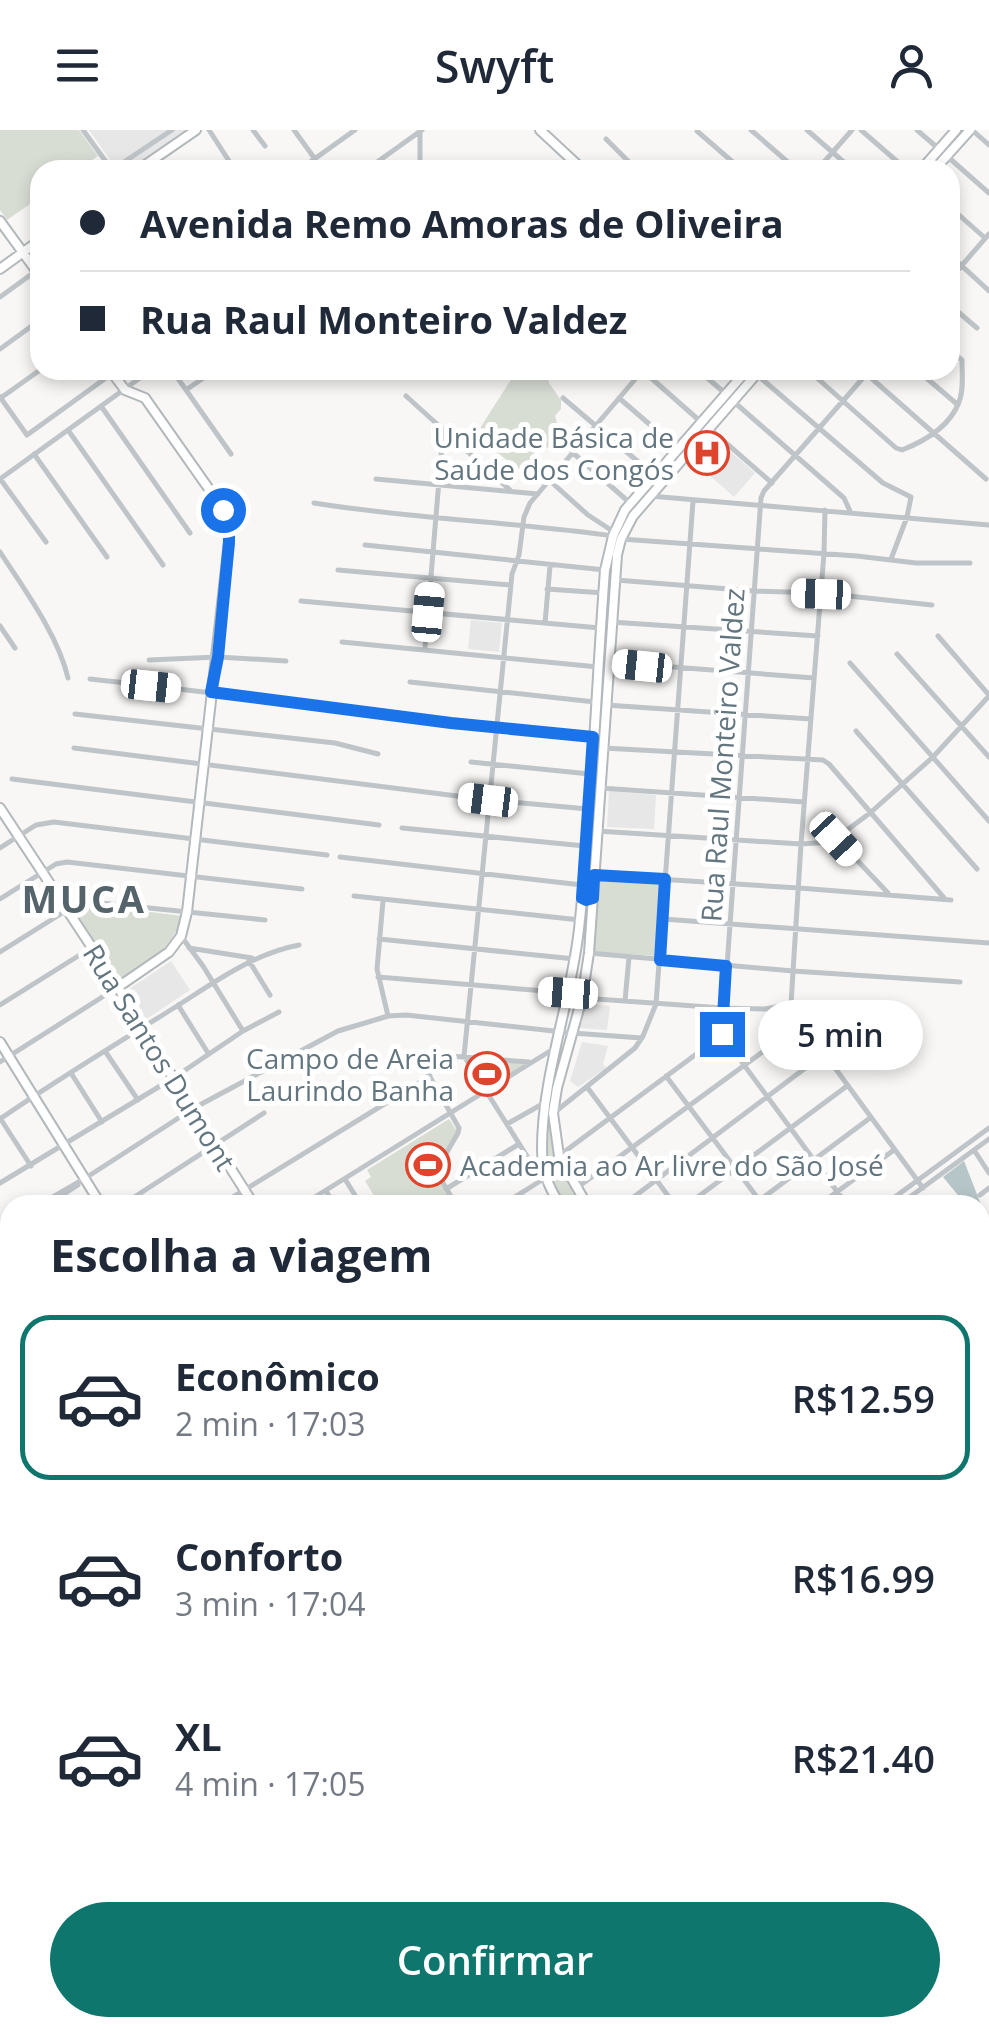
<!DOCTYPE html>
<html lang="pt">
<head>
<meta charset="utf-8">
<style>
  body { margin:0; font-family:"Open Sans",sans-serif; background:#f6f6f7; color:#1f2937; height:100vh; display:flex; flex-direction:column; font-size:38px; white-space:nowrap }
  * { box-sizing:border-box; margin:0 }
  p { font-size:32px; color:#747a83 }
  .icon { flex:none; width:55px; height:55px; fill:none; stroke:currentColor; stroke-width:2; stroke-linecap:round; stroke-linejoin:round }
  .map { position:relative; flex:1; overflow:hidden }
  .panel { position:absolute; left:0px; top:1065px; width:990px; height:842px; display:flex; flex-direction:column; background:#fff; border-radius:30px 30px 0 0; box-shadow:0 5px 15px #0003 }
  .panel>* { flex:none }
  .guide { position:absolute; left:30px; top:30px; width:930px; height:220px; border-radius:30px; box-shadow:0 5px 15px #0003; display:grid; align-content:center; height:220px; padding:0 50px; background:#fff }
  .end { position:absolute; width:45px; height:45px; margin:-22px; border:12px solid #1a73e8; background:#fff; box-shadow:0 0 0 5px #fff }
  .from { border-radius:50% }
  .bubble { position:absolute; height:70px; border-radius:35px; background:#fff; box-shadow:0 5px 15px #0003; font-size:32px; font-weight:600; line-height:70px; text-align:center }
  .car { position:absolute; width:30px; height:60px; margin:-30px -15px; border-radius:12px; box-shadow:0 0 8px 2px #0007; background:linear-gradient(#fff 24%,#345 0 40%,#fff 0 76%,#345 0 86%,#fff 0) }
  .guide b { display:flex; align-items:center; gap:35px; height:95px; font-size:38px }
  .guide b+b { border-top:2px solid #e0e1e3 }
  .guide i { width:25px; height:25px; background:#1f2937 }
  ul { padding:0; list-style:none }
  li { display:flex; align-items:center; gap:30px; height:165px; margin:0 20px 15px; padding:0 30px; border:5px solid transparent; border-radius:30px }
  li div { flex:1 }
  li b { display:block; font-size:38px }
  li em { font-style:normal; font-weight:600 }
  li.current { border-color:#0f766e }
  li>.icon { width:90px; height:90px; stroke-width:1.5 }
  h2 { padding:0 50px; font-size:45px; line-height:120px }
  .button { display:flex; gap:20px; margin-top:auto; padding:20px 50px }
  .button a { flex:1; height:115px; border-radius:60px; background:#0f766e; color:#fff; font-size:40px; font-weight:600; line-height:115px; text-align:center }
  header { display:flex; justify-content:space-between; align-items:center; height:130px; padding:0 50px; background:#fff; font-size:45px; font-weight:600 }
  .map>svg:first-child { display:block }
  .built { fill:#e6e7e6 }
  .green { fill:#d8ddd4 }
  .water { fill:#b6c5c7 }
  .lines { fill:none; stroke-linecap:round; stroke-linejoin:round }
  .major-casing { stroke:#b2b8bb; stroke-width:12 }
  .minor { stroke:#bec4c7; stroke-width:5 }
  .major { stroke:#fff; stroke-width:8 }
  .route { stroke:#1a73e8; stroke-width:12 }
  .labels { text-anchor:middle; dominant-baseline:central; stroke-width:10; stroke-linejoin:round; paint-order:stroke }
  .poi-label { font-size:28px; fill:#63767f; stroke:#fff; text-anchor:end }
  .street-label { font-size:28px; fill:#63767f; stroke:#fff }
  .district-label { font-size:38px; font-weight:bold; letter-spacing:2.5px; fill:#55636b; stroke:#fff }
</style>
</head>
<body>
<header><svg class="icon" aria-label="menu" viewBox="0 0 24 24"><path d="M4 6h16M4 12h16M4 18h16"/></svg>Swyft<svg class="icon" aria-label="person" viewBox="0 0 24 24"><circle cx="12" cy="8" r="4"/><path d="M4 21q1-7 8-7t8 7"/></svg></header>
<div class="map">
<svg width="989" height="1907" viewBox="0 0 989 1907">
  <rect width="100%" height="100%" fill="#f8f7f5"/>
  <!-- built -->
  <path class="built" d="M89,0H188L130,40H117Z
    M721,313L755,343L734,367L700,337Z
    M471,490L502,493L499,522L468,519Z
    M609,661L656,665L654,699L607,697Z
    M171,831L190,860L145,890L126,861Z
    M585,874L610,876L607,900L579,898Z
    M582,912L608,916L603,934L606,938L578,957L570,951Z"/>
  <!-- green -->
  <path class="green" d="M0,0H79L98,26L78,40H40V67L7,90L0,80Z
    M517,240H546L549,253L561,270V279L555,286L561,308L550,317L534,323L536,341L533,344L521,341L477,307V303Z
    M607,483L609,486L590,764L587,765L584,764L604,485Z
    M597,749L662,753L657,826L593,822Z
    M92,775L183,786C170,821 149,832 118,851L70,780Z
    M467,928L525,934L487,959Z
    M549,982C555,1023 561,1041 584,1075H563C544,1047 545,1015 549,982Z
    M449,989L457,1001L433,1041L454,1075H380L365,1051L371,1047L367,1040Z
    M332,1898H412L397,1907H327L324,1902Z"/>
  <!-- water -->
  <path class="water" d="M964,1031L989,1095L980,1129V1118L984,1106L980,1093V1075H975L973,1070H962L943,1047Z"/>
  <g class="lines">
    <!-- major casing -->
    <g class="major-casing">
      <path id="major" d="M540,0L583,40
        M138,40L196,0
        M921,40L956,0
        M934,40L970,0
        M0,91L40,146
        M0,139L40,110
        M110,240L125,260L145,268L223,379L229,395V412L187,782L181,806L169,822L118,857
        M0,678L118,857L141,897L254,1075
        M0,912L101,1075
        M560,1075C548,1056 542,1041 542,1018C542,946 571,872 579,799C592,680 596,560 605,440L613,406L625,380L747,240
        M587,1075L559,1026L553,983L557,958L582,868L589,823L617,425L621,409L633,386L760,240
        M0,1605L10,1599
        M980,1749L989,1764
        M0,1865L10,1881
        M20,1898L26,1907
        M621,1898L627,1907
        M772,1898L778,1907"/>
    </g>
    <!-- minor -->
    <path class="minor" d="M83,0L112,40L172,0
      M209,0L231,34
      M253,0L265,16
      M294,0L315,29
      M751,0L797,40
      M807,0L853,40
      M861,0L907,40
      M917,0L939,19
      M972,0L989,15
      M697,1L742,40
      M420,3V40
      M606,9L637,40
      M947,26L989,63
      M299,40L355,0
      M366,40L422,0
      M817,40L852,0
      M950,77L985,108
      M950,125L989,161
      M950,149L989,104
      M0,167L40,138
      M950,175L977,198
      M0,219L40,190
      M172,240L231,324
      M642,240L701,292
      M698,240L726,264
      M808,240L896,318L902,320C925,311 950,296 959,272C964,260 962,243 962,230L950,220
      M862,240L986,349
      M917,240L958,275
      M756,244L883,353L911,367L907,387L891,429
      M186,260L215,240
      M406,266L510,360
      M0,267L27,305L117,240
      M2,267L40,240
      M563,268L655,346
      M619,268L677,318
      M733,271L844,368L850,381
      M101,276L190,403
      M710,299L772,353
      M68,300L163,435
      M572,322L630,373
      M34,324L107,427
      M0,349L151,240
      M376,349L538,364
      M1,350L46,412
      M549,350L588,385L614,402
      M650,366L989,395
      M314,373C413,389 514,392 613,406
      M825,380L824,423L801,714L791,874L795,877L802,893L923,1058
      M621,409L857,426L916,433H970
      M365,415L605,440
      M0,422C24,459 58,505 68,548
      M338,440L511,455
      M616,450L754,461L821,463L932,475
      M547,459L604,463
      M301,471L600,498
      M611,492L818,506
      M545,493L550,436
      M0,496L15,518
      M938,506L989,565
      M342,512L598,537
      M425,518L443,302
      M897,524L989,627
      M149,530L218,527L286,531
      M608,532L814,548
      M850,533L989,691
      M90,549C258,567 425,591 593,607
      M410,552L595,572
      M606,575L811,589
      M75,584L335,613L378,624
      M856,601L977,739
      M74,618L489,670L588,679
      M603,618L823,630L829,634L945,769
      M471,632L590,644
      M12,649L379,695
      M600,658L804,672
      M402,698L585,716
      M597,701L801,714L831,712L870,683L933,627L989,566
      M837,709L888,763
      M0,718L36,695L54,692L327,725
      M340,727L582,755
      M595,745L799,758L951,770
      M354,766L580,790
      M0,769L56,734L67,732L302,759
      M383,771L377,839L388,886
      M663,789L989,813
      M181,806L203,836L243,901
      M379,809L575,829
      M189,818L252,828
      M0,822L67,780L91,772L265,790
      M589,823L793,841L960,852
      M249,831L270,865
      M378,847L569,863
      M582,868L723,878L765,879L791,874
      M625,871L629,827
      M0,875L91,818
      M178,875L208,923
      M795,877L821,874
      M105,921L138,970
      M0,932L118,857
      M71,943L102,992
      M666,946L763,1075
      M587,957L675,1075
      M555,982L635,918L643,906L656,874L693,371
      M0,988L31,1036
      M0,989C55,951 113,916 169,881C211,855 251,824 299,815
      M507,994L546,972
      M974,1020L989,1043
      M560,1025L722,905
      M345,1049L361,1075
      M0,1053L175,947L243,901L279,882
      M546,1053L542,1050L464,926L512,444L519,425L524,387L530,373L643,240
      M578,1057L802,893
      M446,1059L519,1014
      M326,1061L335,1075
      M980,1065L989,1058
      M39,1075L84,1049L194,978L338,901L388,886L406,885L572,903L642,908
      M47,1075L78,1055
      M122,1075L264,983
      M220,1075L430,946
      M302,1075L555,918
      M456,1075L436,1041L458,1003L459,998L422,933V924L529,932
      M502,1075L542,1050
      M623,1075L824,924
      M687,1075L847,956
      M753,1075L870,988
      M819,1075L894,1020
      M847,1075L722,905L761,368L764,361L870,240
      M884,1075L989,998
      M899,1075L989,1009
      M0,1099L10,1092
      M0,1105L10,1099
      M0,1154L10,1171
      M0,1212L10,1205
      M0,1265L10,1259
      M980,1317L989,1313
      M0,1322L10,1316
      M0,1378L10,1372
      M0,1396L10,1411
      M980,1427L989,1422
      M0,1435L10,1428
      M980,1484L989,1478
      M0,1490L10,1484
      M980,1498L989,1505
      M980,1541L989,1536
      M0,1548L10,1541
      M0,1574L10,1580
      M980,1595L989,1589
      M0,1625L10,1641
      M980,1650L989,1644
      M0,1660L10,1653
      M980,1677L989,1692
      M980,1706L989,1700
      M0,1715L10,1709
      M0,1769L10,1763
      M980,1823L989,1817
      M0,1826L10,1820
      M0,1878L10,1872
      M980,1895L989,1890
      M170,1898L176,1907
      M319,1898L325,1907
      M472,1898L478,1907
      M923,1898L929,1907
      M50,1907L66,1898
      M138,1907L153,1898
      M230,1907L246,1898
      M314,1907L328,1898
      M398,1907L413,1898
      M409,1907L425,1898
      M488,1907L504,1898
      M577,1907L592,1898
      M658,1907L674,1898
      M748,1907L763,1898
      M845,1907L860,1898
      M961,1907L976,1898"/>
    <!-- major -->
    <use href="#major" class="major"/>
  </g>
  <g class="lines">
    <!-- route -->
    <path class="route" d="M223,380L229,395V412L218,527L211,562L451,593L593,607L582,768L586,770L593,768L594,745L665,749L660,830L726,836L722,904"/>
  </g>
  <!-- icons -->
  <defs>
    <g id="hospital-ring" transform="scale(2.25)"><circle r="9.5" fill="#fff" stroke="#df452d" stroke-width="1.5"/><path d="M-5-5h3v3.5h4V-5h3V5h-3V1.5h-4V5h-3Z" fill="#df452d"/></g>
    <g id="stadium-ring" transform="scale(2.25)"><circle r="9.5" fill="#fff" stroke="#df452d" stroke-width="1.5"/><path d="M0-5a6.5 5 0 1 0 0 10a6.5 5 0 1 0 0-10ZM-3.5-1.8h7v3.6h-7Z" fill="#df452d"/></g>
  </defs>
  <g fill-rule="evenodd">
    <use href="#hospital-ring" x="707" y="323"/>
    <use href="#stadium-ring" x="487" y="944"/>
    <use href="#stadium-ring" x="428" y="1035"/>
  </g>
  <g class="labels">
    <!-- poi labels -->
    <g class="poi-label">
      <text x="674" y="307">Unidade Básica de<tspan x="674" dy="32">Saúde dos Congós</tspan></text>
      <text x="454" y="928">Campo de Areia<tspan x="454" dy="32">Laurindo Banha</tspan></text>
      <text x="460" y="1035" text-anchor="start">Academia ao Ar livre do São José</text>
    </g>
    <!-- street labels -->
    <g class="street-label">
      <text transform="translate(722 625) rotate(-86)">Rua Raul Monteiro Valdez</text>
      <text transform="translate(160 927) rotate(58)">Rua Santos Dumont</text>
    </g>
    <!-- district labels -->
    <g class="district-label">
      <text x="84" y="768">MUCA</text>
    </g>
  </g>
</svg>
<i class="end from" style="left:223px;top:380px"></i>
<i class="end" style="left:722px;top:904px"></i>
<div class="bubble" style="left:758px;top:870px;width:165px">5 min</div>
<i class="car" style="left:821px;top:464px;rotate:272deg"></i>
<i class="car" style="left:428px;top:482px;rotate:5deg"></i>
<i class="car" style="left:642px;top:536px;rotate:276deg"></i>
<i class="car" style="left:151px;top:556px;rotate:96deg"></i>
<i class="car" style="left:488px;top:670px;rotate:277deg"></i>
<i class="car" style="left:836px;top:709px;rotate:137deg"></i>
<i class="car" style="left:568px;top:863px;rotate:274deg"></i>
<div class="guide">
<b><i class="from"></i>Avenida Remo Amoras de Oliveira</b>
<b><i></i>Rua Raul Monteiro Valdez</b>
</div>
<section class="panel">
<h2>Escolha a viagem</h2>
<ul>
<li class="current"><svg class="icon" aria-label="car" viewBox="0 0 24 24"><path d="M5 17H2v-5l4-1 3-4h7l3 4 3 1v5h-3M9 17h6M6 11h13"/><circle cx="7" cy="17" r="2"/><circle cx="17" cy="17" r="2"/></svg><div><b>Econômico</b><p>2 min · 17:03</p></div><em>R$12.59</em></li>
<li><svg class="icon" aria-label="car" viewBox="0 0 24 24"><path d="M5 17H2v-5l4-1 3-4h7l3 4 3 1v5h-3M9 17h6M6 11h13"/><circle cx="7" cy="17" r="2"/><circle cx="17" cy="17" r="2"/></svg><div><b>Conforto</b><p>3 min · 17:04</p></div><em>R$16.99</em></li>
<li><svg class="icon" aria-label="car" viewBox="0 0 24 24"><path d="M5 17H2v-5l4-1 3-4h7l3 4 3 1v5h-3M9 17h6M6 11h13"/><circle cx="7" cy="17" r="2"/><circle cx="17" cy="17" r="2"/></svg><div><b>XL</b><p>4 min · 17:05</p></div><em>R$21.40</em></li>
</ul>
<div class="button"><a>Confirmar</a></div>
</section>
</div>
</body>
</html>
